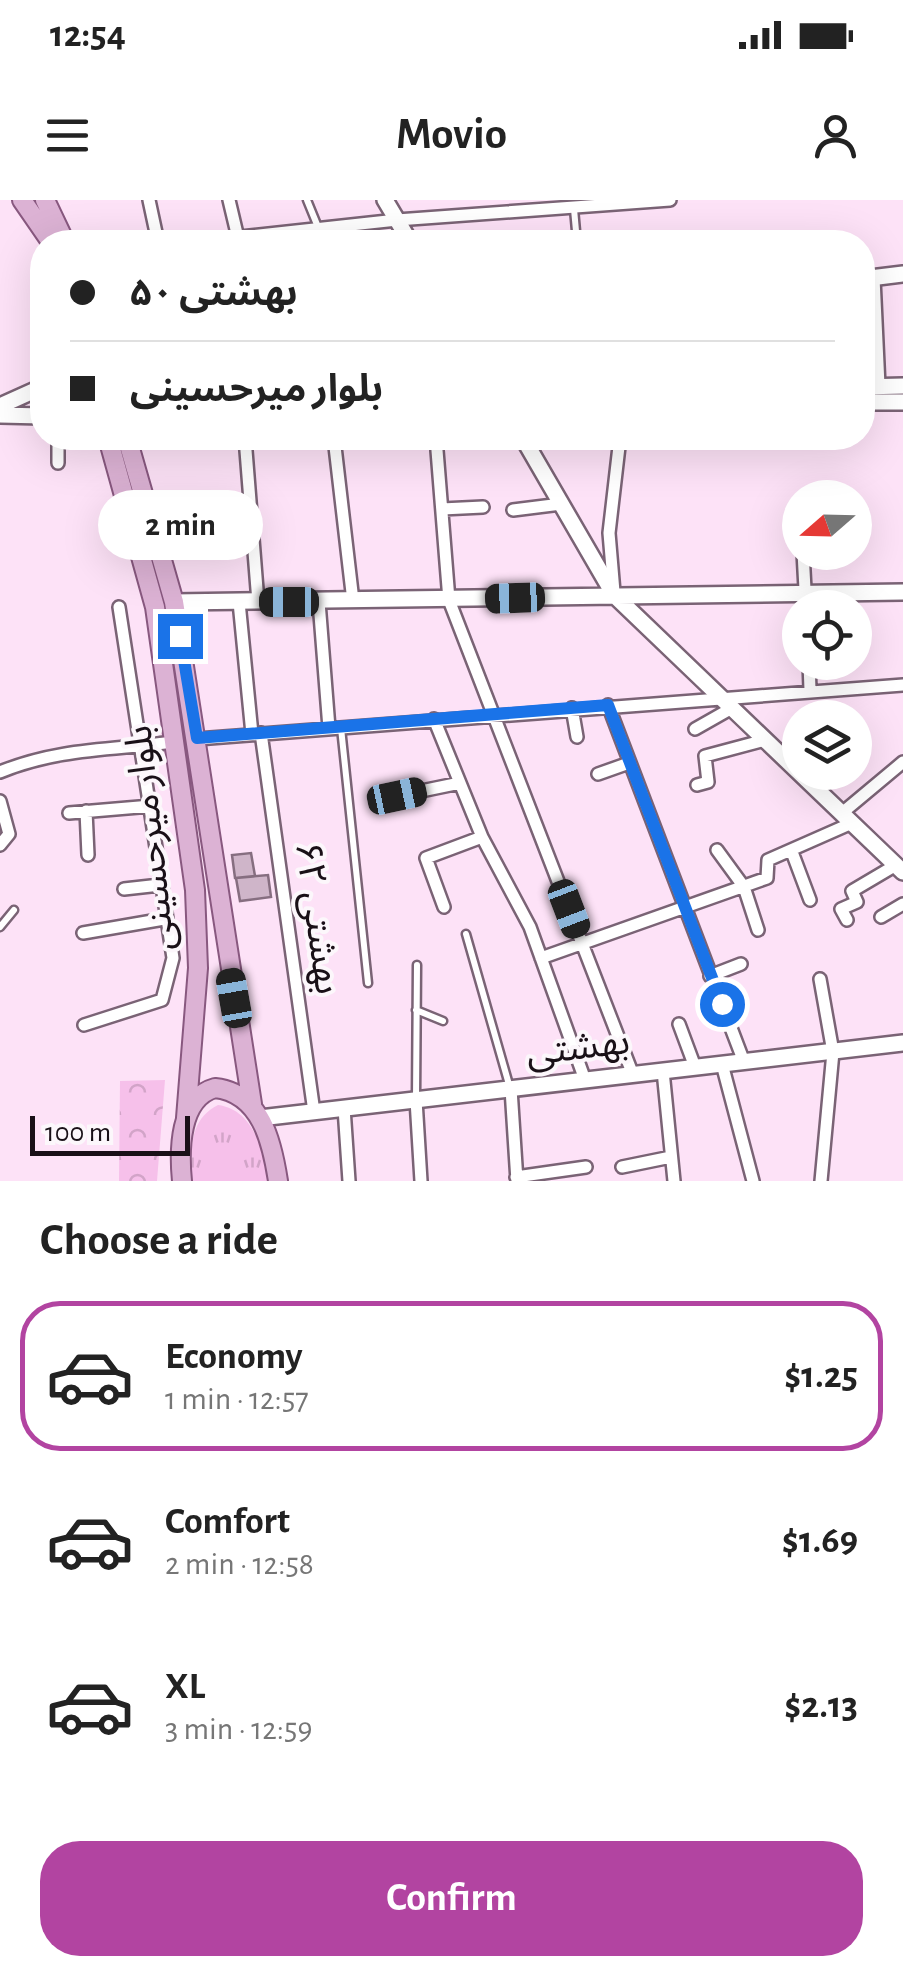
<!DOCTYPE html>
<html lang="en">
<head>
<meta charset="utf-8">
<style>
  body { margin:0; font-family:"Alegreya Sans","Noto Sans Arabic",sans-serif; background:#f2f2f2; color:#222; height:100vh; display:flex; flex-direction:column; font-size:38px; white-space:nowrap }
  * { box-sizing:border-box; margin:0 }
  p { font-size:32px; color:#767676 }
  .icon { flex:none; width:55px; height:55px; fill:none; stroke:currentColor; stroke-width:2; stroke-linecap:round; stroke-linejoin:round }
  .map { position:relative; height:981px; overflow:hidden }
  .sheet { display:flex; flex-direction:column; background:#fff; flex:1 }
  .sheet>* { flex:none }
  .banner { position:absolute; left:30px; top:30px; width:845px; height:220px; border-radius:40px; box-shadow:0 10px 40px #0002; display:grid; align-content:center; height:220px; padding:0 40px; background:#fff }
  .needle { width:65px; rotate:250deg }
  .buttons { position:absolute; left:782px; top:280px; display:grid; gap:20px }
  .buttons a { display:grid; place-items:center; width:90px; height:90px; border-radius:50%; background:#fff; box-shadow:0 10px 40px #0002; font-size:50px }
  .scale { position:absolute; left:30px; bottom:25px; width:160px; box-sizing:border-box; padding-left:10px; border:5px solid #191017; border-top:0; font-size:28px; line-height:35px; white-space:nowrap; color:#191017; -webkit-text-stroke:8px #fcf7fb; paint-order:stroke }
  .end { position:absolute; width:45px; height:45px; margin:-22px; border:12px solid #1a73e8; background:#fff; box-shadow:0 0 0 5px #fff }
  .from { border-radius:50% }
  .bubble { position:absolute; height:70px; border-radius:35px; background:#fff; box-shadow:0 10px 40px #0002; font-size:32px; font-weight:700; line-height:70px; text-align:center }
  .car { position:absolute; width:30px; height:60px; margin:-30px -15px; border-radius:12px; box-shadow:0 0 8px 2px #0007; background:linear-gradient(#222 24%,#8ab4d8 0 40%,#222 0 76%,#8ab4d8 0 86%,#222 0) }
  .banner b { display:flex; align-items:center; gap:35px; height:95px; font-size:38px }
  .banner b+b { border-top:2px solid #e0e0e0 }
  .banner i { width:25px; height:25px; background:#222 }
  ul { padding:0; list-style:none }
  li { display:flex; align-items:center; gap:30px; height:150px; margin:0 20px 15px; padding:0 20px; border:5px solid transparent; border-radius:40px }
  li div { flex:1 }
  li b { display:block; font-size:38px }
  li em { font-style:normal; font-weight:700 }
  li.selected { border-color:#b244a1 }
  li>.icon { width:90px; height:90px; stroke-width:1.5 }
  h2 { padding:0 40px; font-size:45px; line-height:120px }
  .action { display:flex; gap:20px; margin-top:auto; padding:20px 40px }
  .action a { flex:1; height:115px; border-radius:40px; background:#b244a1; color:#fff; font-size:40px; font-weight:700; line-height:115px; text-align:center }
  .status { display:flex; justify-content:space-between; align-items:center; height:70px; padding:0 50px; background:#fff; direction:ltr }
  .status svg { height:28px; fill:currentColor }
  header { display:flex; justify-content:space-between; align-items:center; height:130px; padding:0 40px; background:#fff; font-size:45px; font-weight:700 }
  .map>svg:first-child { display:block }
  .grass { fill:url(#grass-tufts) }
  .park { fill:url(#park-crowns) }
  .building { fill:#cfb5c9; stroke:#866e80; stroke-width:2.5 }
  .lines { fill:none; stroke-linecap:round; stroke-linejoin:round }
  .lane-casing { stroke:#7a6375; stroke-width:11 }
  .street-casing { stroke:#7a6375; stroke-width:16 }
  .secondary-casing { stroke:#7a6375; stroke-width:20 }
  .primary-casing { stroke:#88587f; stroke-width:22 }
  .lane { stroke:#fff; stroke-width:6 }
  .street { stroke:#fff; stroke-width:11 }
  .secondary { stroke:#fff; stroke-width:15 }
  .primary { stroke:#dcb2d4; stroke-width:18 }
  .route { stroke:#1a73e8; stroke-width:12 }
  .labels { text-anchor:middle; dominant-baseline:central; stroke-width:8; stroke-linejoin:round; paint-order:stroke }
  .street-label { font-size:38px; fill:#191017; stroke:#fcf7fb }
</style>
</head>
<body>
<div class="status"><b>12:54</b><svg viewBox="0 0 49 12"><path d="M0 12V9h3v3zM5 12V6h3v6zM10 12V3h3v9zM15 12V0h3v12zM26 1h20v11H26zM47 4h2v5h-2z"/></svg></div>
<header><svg class="icon" aria-label="menu" viewBox="0 0 24 24"><path d="M4 6h16M4 12h16M4 18h16"/></svg>Movio<svg class="icon" aria-label="person" viewBox="0 0 24 24"><circle cx="12" cy="8" r="4"/><path d="M4 21q1-7 8-7t8 7"/></svg></header>
<div class="map">
<svg width="903" height="981" viewBox="0 0 903 981">
  <defs>
    <pattern id="grass-tufts" width="24" height="20" patternUnits="userSpaceOnUse" patternTransform="scale(2.5)"><rect width="24" height="20" fill="#f6c0ea"/><path d="M3 7l-1-3M5 7V3M7 7l1-3M15 17l-1-3M17 17v-4M19 17l1-3" fill="none" stroke="#d2a4c8"/></pattern>
    <pattern id="park-crowns" width="20" height="18" patternUnits="userSpaceOnUse" patternTransform="scale(2.5)"><rect width="20" height="18" fill="#f6c0ea"/><path d="M2 6a3 3 0 1 1 6 0M12 15a3 3 0 1 1 6 0" fill="none" stroke="#d2a4c8"/></pattern>
  </defs>
  <rect width="100%" height="100%" fill="#fde2f7"/>
  <!-- grass -->
  <path class="grass" d="M218,905C254,910 263,950 268,981H192C191,951 188,920 218,905Z"/>
  <!-- park -->
  <path class="park" d="M165,880L157,981H119L120,881Z"/>
  <!-- building -->
  <path class="building" d="M251,653L255,676L235,678L232,655Z
    M268,675L271,697L240,701L236,678Z"/>
  <g class="lines">
    <!-- lane casing -->
    <g class="lane-casing">
      <path id="lane" d="M307,0L318,27
        M574,9L577,42
        M341,528L368,783
        M0,727L14,710
        M466,734L510,888
        M416,810L443,821
        M416,899L417,765"/>
    </g>
    <!-- street casing -->
    <g class="street-casing">
      <path id="street" d="M149,0L158,42
        M229,0L239,42
        M194,42L397,20L670,0
        M874,78L879,186
        M245,238L258,402
        M334,238L353,401
        M436,238L449,400L633,875
        M58,263V238
        M442,309L483,307
        M513,310L561,304
        M803,352L806,408
        M614,392L609,333L620,238
        M239,402L252,534
        M319,402L329,528
        M809,462L810,490
        M608,505L744,862
        M572,508L577,537
        M434,519L482,637L530,727L585,880
        M695,529L732,508
        M261,533L314,912
        M197,539L903,485
        M0,572C58,548 113,550 174,542
        M598,574L629,563
        M805,578L821,572
        M697,585L708,582L705,556L765,540
        M397,596L460,583
        M0,601L9,634L0,645
        M86,611L88,655
        M69,613L151,606
        M842,613L903,562
        M717,650L744,687L758,730
        M792,652L810,700
        M124,689L160,685
        M444,707L426,658L482,637
        M881,717L903,704
        M847,720L841,709L857,702L852,691L896,665
        M83,733L164,719
        M541,758L767,678L768,660L852,623
        M710,776L741,764
        M820,779L833,852L821,981
        M679,824L695,867
        M84,825L162,800L173,758L119,407
        M722,864L753,981
        M663,871L674,981
        M511,889L517,981
        M416,900L421,981
        M344,908L349,981
        M622,967L671,957
        M516,977L586,967"/>
    </g>
    <!-- secondary casing -->
    <g class="secondary-casing">
      <path id="secondary" d="M385,0L410,42
        M862,79L903,74
        M862,187L903,186
        M862,202H903
        M0,206L42,187
        M0,215L42,216
        M523,238L614,395L903,672
        M174,402L903,392
        M260,918L903,843"/>
    </g>
    <!-- primary casing -->
    <g class="primary-casing">
      <path id="primary" d="M22,0L51,42
        M45,0L65,42
        M108,238L155,407L195,690L198,768L186,918
        M127,238L174,402L252,904
        M182,981C179,951 179,898 215,888C261,893 272,942 278,981"/>
    </g>
    <!-- lane -->
    <use href="#lane" class="lane"/>
    <!-- street -->
    <use href="#street" class="street"/>
    <!-- secondary -->
    <use href="#secondary" class="secondary"/>
    <!-- primary -->
    <use href="#primary" class="primary"/>
  </g>
  <g class="lines">
    <!-- route -->
    <path class="route" d="M180,436L197,538L608,505L722,804"/>
  </g>
  <g class="labels">
    <!-- street labels -->
    <g class="street-label">
      <text transform="translate(151 638) rotate(-96)">بلوار میرحسینی</text>
      <text transform="translate(317 718) rotate(82)">بهشتی ۶۲</text>
      <text transform="translate(578 848) rotate(-7)">بهشتی</text>
    </g>
  </g>
</svg>
<div class="buttons">
<a><svg class="needle" viewBox="-14 -14 28 28"><path d="M0-13l5 13h-10z" fill="#e53935"/><path d="M0 13l5-13h-10z" fill="#767676"/></svg></a>
<a><svg class="icon" aria-label="locate" viewBox="0 0 24 24"><circle cx="12" cy="12" r="6"/><path d="M12 2v4M12 18v4M2 12h4M18 12h4"/></svg></a>
<a><svg class="icon" aria-label="layers" viewBox="0 0 24 24"><path d="M12 4l9 5-9 5-9-5zM3 14l9 5 9-5"/></svg></a>
</div>
<div class="scale">100 m</div>
<i class="end from" style="left:722px;top:804px"></i>
<i class="end" style="left:180px;top:436px"></i>
<div class="bubble" style="left:98px;top:290px;width:165px">2 min</div>
<i class="car" style="left:515px;top:398px;rotate:268deg"></i>
<i class="car" style="left:289px;top:402px;rotate:270deg"></i>
<i class="car" style="left:397px;top:596px;rotate:78deg"></i>
<i class="car" style="left:569px;top:709px;rotate:159deg"></i>
<i class="car" style="left:234px;top:798px;rotate:350deg"></i>
<div class="banner">
<b><i class="from"></i>بهشتی ۵۰</b>
<b><i></i>بلوار میرحسینی</b>
</div>
</div>
<section class="sheet">
<h2>Choose a ride</h2>
<ul>
<li class="selected"><svg class="icon" aria-label="car" viewBox="0 0 24 24"><path d="M5 17H2v-5l4-1 3-4h7l3 4 3 1v5h-3M9 17h6M6 11h13"/><circle cx="7" cy="17" r="2"/><circle cx="17" cy="17" r="2"/></svg><div><b>Economy</b><p>1 min · 12:57</p></div><em>$1.25</em></li>
<li><svg class="icon" aria-label="car" viewBox="0 0 24 24"><path d="M5 17H2v-5l4-1 3-4h7l3 4 3 1v5h-3M9 17h6M6 11h13"/><circle cx="7" cy="17" r="2"/><circle cx="17" cy="17" r="2"/></svg><div><b>Comfort</b><p>2 min · 12:58</p></div><em>$1.69</em></li>
<li><svg class="icon" aria-label="car" viewBox="0 0 24 24"><path d="M5 17H2v-5l4-1 3-4h7l3 4 3 1v5h-3M9 17h6M6 11h13"/><circle cx="7" cy="17" r="2"/><circle cx="17" cy="17" r="2"/></svg><div><b>XL</b><p>3 min · 12:59</p></div><em>$2.13</em></li>
</ul>
<div class="action"><a>Confirm</a></div>
</section>
</body>
</html>
